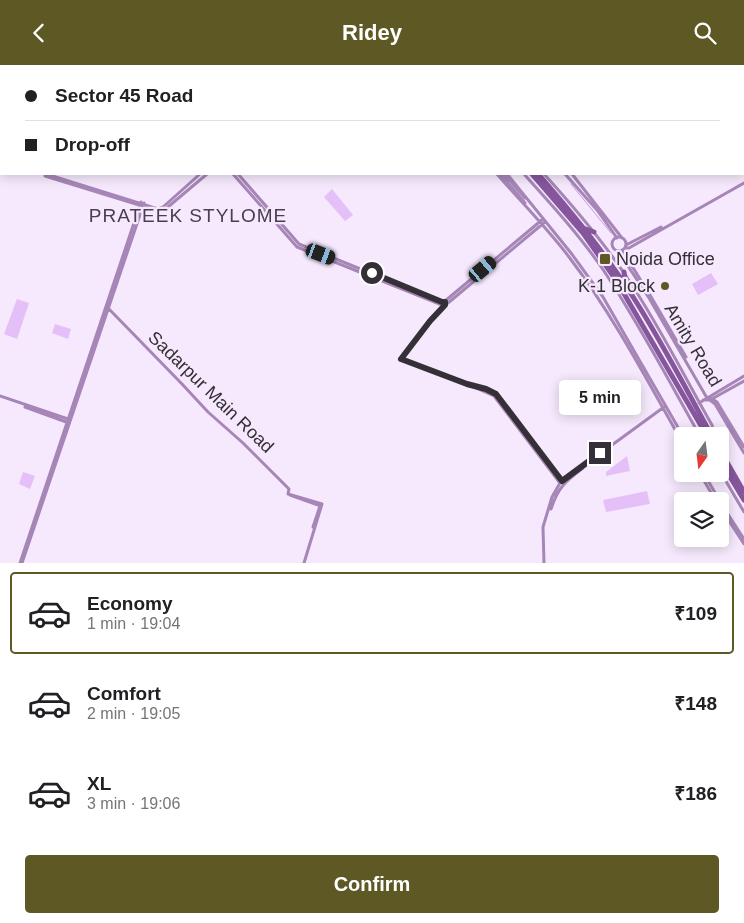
<!DOCTYPE html>
<html lang="en">
<head>
<meta charset="utf-8">
<style>
  body { margin:0; font-family:Helvetica,sans-serif; background:#f6f6f6; color:#202124; height:100vh; display:flex; flex-direction:column; font-size:19px; white-space:nowrap }
  * { box-sizing:border-box; margin:0 }
  p { font-size:16px; color:#757577 }
  .icon { flex:none; width:28px; height:28px; fill:none; stroke:currentColor; stroke-width:2; stroke-linecap:round; stroke-linejoin:round }
  .map { position:relative; height:498px; overflow:hidden }
  .side { display:flex; flex-direction:column; background:#fff; flex:1 }
  .side>* { flex:none }
  .guide { position:absolute; left:0px; top:0px; width:745px; height:110px; box-shadow:0 2px 12px #0003; display:grid; align-content:center; height:110px; padding:0 25px; background:#fff }
  .needle { width:32px; rotate:194deg }
  .fabs { position:absolute; left:674px; top:362px; display:grid; gap:10px }
  .fabs a { display:grid; place-items:center; width:55px; height:55px; border-radius:5px; background:#fff; box-shadow:0 2px 12px #0003; font-size:25px }
  .end { position:absolute; width:22px; height:22px; margin:-11px; border:6px solid #353037; background:#fff; box-shadow:0 0 0 2px #fff }
  .from { border-radius:50% }
  .bubble { position:absolute; height:35px; border-radius:5px; background:#fff; box-shadow:0 2px 12px #0003; font-size:16px; font-weight:700; line-height:35px; text-align:center }
  .car { position:absolute; width:15px; height:30px; margin:-15px -8px; border-radius:6px; box-shadow:0 0 4px 1px #0007; background:linear-gradient(#222 24%,#8ab4d8 0 40%,#222 0 76%,#8ab4d8 0 86%,#222 0) }
  .guide b { display:flex; align-items:center; gap:18px; height:48px; font-size:19px }
  .guide b+b { border-top:1px solid #e0e0e0 }
  .guide i { width:12px; height:12px; background:#202124 }
  ul { padding:9px 0 0; list-style:none }
  li { display:flex; align-items:center; gap:15px; height:82px; margin:0 10px 8px; padding:0 15px; border:2px solid transparent; border-radius:5px }
  li div { flex:1 }
  li b { display:block; font-size:19px }
  li em { font-style:normal; font-weight:700 }
  li.on { border-color:#5e5825 }
  li>.icon { width:45px; height:45px; stroke-width:1.5 }
  .action { display:flex; gap:10px; margin-top:auto; padding:10px 25px }
  .action a { flex:1; height:58px; border-radius:5px; background:#5e5825; color:#fff; font-size:20px; font-weight:700; line-height:58px; text-align:center }
  header { display:flex; justify-content:space-between; align-items:center; height:65px; padding:0 25px; background:#5e5825; color:#fff; font-size:22px; font-weight:700 }
  .map>svg:first-child { display:block }
  .green { fill:#e4bff8 }
  .lines { fill:none; stroke-linecap:round; stroke-linejoin:round }
  .stream { stroke:#c896e1; stroke-width:1 }
  .secondary { stroke:#a686b7; stroke-width:3 }
  .highway { stroke:#85569c; stroke-width:5 }
  .route { stroke:#353037; stroke-width:6 }
  .poi-dot { fill:#5e5825; stroke:#f6e9fd; stroke-width:2 }
  .labels { text-anchor:middle; dominant-baseline:central; stroke-width:4.5; stroke-linejoin:round; paint-order:stroke }
  .poi-label { font-size:18px; fill:#353037; stroke:#f6e9fd; text-anchor:start }
  .street-label { font-size:18px; fill:#353037; stroke:#f6e9fd }
  .neighbourhood-label { font-size:19px; letter-spacing:1px; fill:#483e4d; stroke:#f6e9fd }
</style>
</head>
<body>
<header><svg class="icon" aria-label="back" viewBox="0 0 24 24"><path d="M15 5l-7 7 7 7"/></svg>Ridey<svg class="icon" aria-label="search" viewBox="0 0 24 24"><circle cx="10" cy="10" r="6"/><path d="M15 15l6 6"/></svg></header>
<div class="map">
<svg width="744" height="498" viewBox="0 0 744 498">
  <rect width="100%" height="100%" fill="#f6e9fd"/>
  <!-- green -->
  <path class="green" d="M332,124L353,150L345,156L324,132Z
    M711,208L718,219L698,230L692,219Z
    M17,234L29,238L17,274L4,269Z
    M55,259L71,264L68,274L52,268Z
    M627,391L630,406L606,411V407Z
    M23,407L35,411L30,424L19,419Z
    M647,426L650,439L606,447L603,435Z"/>
  <g class="lines">
    <!-- stream -->
    <path class="stream" d="M468,0L469,1
      M571,119L611,168"/>
    <!-- secondary -->
    <path class="secondary" d="M139,0L140,1
      M144,0L145,1
      M405,0L407,1
      M410,0L411,1
      M430,0L431,1
      M451,0L452,1
      M473,0L474,1
      M477,0L478,1
      M664,0L665,1
      M669,0L671,1
      M705,0L706,1
      M708,0L709,1
      M23,1L25,0
      M29,1L31,0
      M0,15H1
      M0,20L1,19
      M744,38V39
      M744,63V64
      M45,109V111L162,147L207,109
      M46,109L158,144L163,142L200,109
      M233,109L297,182L442,240L448,238L545,157
      M238,109L299,179L442,237L445,236L543,154
      M497,109C521,137 547,163 569,192C613,250 647,315 682,377
      M500,109L525,138
      M504,109L525,133
      M507,109L571,188L603,232L683,371
      M524,109C552,140 581,172 604,206C639,259 669,316 700,371
      M544,109C574,142 603,176 628,214C659,260 684,311 712,360L715,371
      M565,109L597,145L617,173
      M572,109L622,173
      M612 179a7 7 0 1 1 14 0a7 7 0 1 1-14 0Z
      M626,180L661,162
      M625,183H629L744,118
      M622,185L650,230L686,292
      M618,186L649,233L707,333L715,339L744,388
      M445,240L429,256L401,294L467,319L494,331L560,418
      M109,244L182,319L208,347L243,378L289,424L288,429L322,439L304,498
      M472,320L496,329L562,416
      M0,331L68,354
      M709,332L717,337L744,382
      M703,335H710L744,316
      M699,338L744,311
      M25,342L69,358
      M720,406L744,447
      M700,409L716,436
      M704,409L720,436
      M290,430L321,441
      M720,437L744,474
      M720,442L744,479
      M551,444C558,422 566,416 583,403
      M313,462L320,441
      M20,498L141,137
      M22,498L144,138
      M544,498L543,462L552,432L560,418L664,342"/>
    <!-- highway -->
    <path class="highway" d="M438,0L439,1
      M444,0L445,1
      M532,109L583,168L616,215L707,371
      M538,109C573,149 607,190 635,235C663,279 687,326 712,371
      M583,163L594,167
      M624,207L626,219
      M720,385L744,427
      M720,395L744,435"/>
  </g>
  <g class="lines">
    <!-- route -->
    <path class="route" d="M372,208L442,237H445V240L430,256L401,294L467,319L486,324L496,329L562,416L600,388"/>
  </g>
  <!-- markers -->
  <g class="poi-dot">
    <rect x="599" y="188" width="12" height="12" rx="2.5"/>
    <circle cx="665" cy="221" r="5"/>
  </g>
  <g class="labels">
    <!-- poi labels -->
    <g class="poi-label">
      <text x="616" y="194">Noida Office</text>
      <text x="655" y="221" text-anchor="end">K-1 Block</text>
    </g>
    <!-- street labels -->
    <g class="street-label">
      <text transform="translate(693 280) rotate(59)">Amity Road</text>
      <text transform="translate(211 327) rotate(44)">Sadarpur Main Road</text>
    </g>
    <!-- neighbourhood labels -->
    <g class="neighbourhood-label">
      <text x="188" y="150">PRATEEK STYLOME</text>
    </g>
  </g>
</svg>
<div class="fabs">
<a><svg class="needle" viewBox="-14 -14 28 28"><path d="M0-13l5 13h-10z" fill="#e53935"/><path d="M0 13l5-13h-10z" fill="#757577"/></svg></a>
<a><svg class="icon" aria-label="layers" viewBox="0 0 24 24"><path d="M12 4l9 5-9 5-9-5zM3 14l9 5 9-5"/></svg></a>
</div>
<i class="end from" style="left:372px;top:208px"></i>
<i class="end" style="left:600px;top:388px"></i>
<div class="bubble" style="left:559px;top:315px;width:82px">5 min</div>
<i class="car" style="left:321px;top:189px;rotate:111deg"></i>
<i class="car" style="left:483px;top:204px;rotate:50deg"></i>
<div class="guide">
<b><i class="from"></i>Sector 45 Road</b>
<b><i></i>Drop-off</b>
</div>
</div>
<section class="side">
<ul>
<li class="on"><svg class="icon" aria-label="car" viewBox="0 0 24 24"><path d="M5 17H2v-5l4-1 3-4h7l3 4 3 1v5h-3M9 17h6M6 11h13"/><circle cx="7" cy="17" r="2"/><circle cx="17" cy="17" r="2"/></svg><div><b>Economy</b><p>1 min · 19:04</p></div><em>₹109</em></li>
<li><svg class="icon" aria-label="car" viewBox="0 0 24 24"><path d="M5 17H2v-5l4-1 3-4h7l3 4 3 1v5h-3M9 17h6M6 11h13"/><circle cx="7" cy="17" r="2"/><circle cx="17" cy="17" r="2"/></svg><div><b>Comfort</b><p>2 min · 19:05</p></div><em>₹148</em></li>
<li><svg class="icon" aria-label="car" viewBox="0 0 24 24"><path d="M5 17H2v-5l4-1 3-4h7l3 4 3 1v5h-3M9 17h6M6 11h13"/><circle cx="7" cy="17" r="2"/><circle cx="17" cy="17" r="2"/></svg><div><b>XL</b><p>3 min · 19:06</p></div><em>₹186</em></li>
</ul>
<div class="action"><a>Confirm</a></div>
</section>
</body>
</html>
